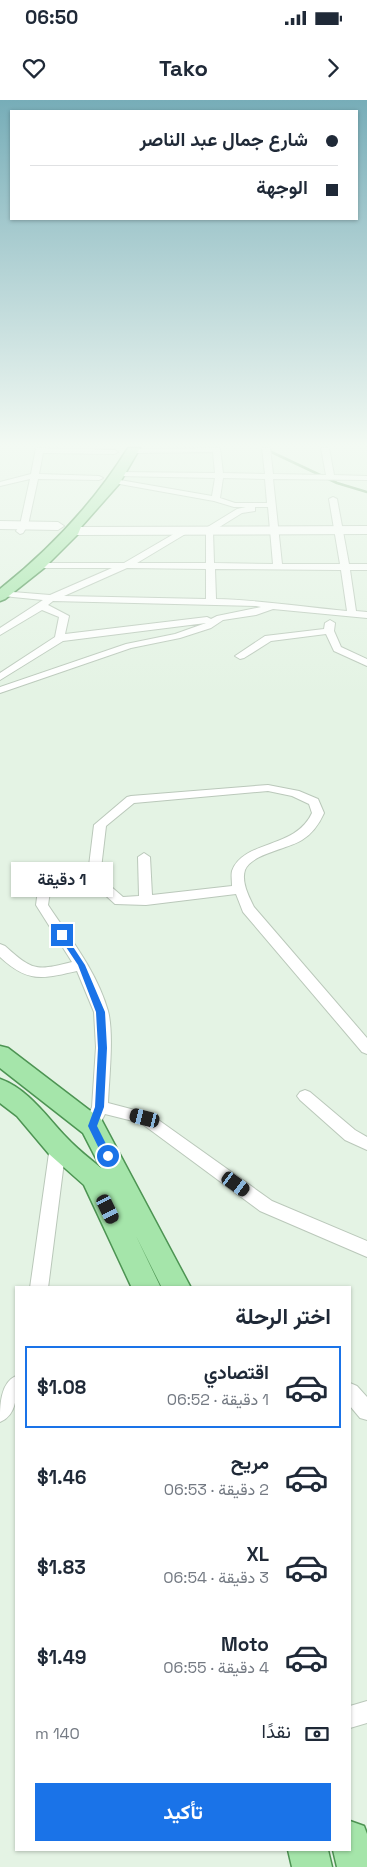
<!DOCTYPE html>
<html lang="ar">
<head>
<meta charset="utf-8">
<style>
  body { margin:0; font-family:"Space Grotesk",Vazirmatn,sans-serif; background:#f2f2f3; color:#1f2937; direction:rtl; height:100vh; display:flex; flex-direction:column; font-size:19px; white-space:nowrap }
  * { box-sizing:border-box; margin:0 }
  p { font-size:16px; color:#747a83 }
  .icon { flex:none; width:28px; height:28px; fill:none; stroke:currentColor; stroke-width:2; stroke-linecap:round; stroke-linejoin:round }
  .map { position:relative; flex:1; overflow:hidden; direction:ltr }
  .details { position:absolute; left:15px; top:1186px; width:336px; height:565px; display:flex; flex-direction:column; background:#fff; border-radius:0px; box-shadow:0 1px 4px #0004; direction:rtl }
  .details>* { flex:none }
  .guide { position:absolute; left:10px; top:10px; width:348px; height:110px; border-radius:0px; box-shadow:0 1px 4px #0004; direction:rtl; display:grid; align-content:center; height:110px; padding:0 20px; background:#fff }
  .end { position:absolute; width:22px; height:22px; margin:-11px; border:6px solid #1a73e8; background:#fff; box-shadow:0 0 0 2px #fff }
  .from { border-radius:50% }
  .bubble { position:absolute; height:35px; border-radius:0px; background:#fff; box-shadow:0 1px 4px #0004; font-size:16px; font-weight:700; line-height:35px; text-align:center; direction:rtl }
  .car { position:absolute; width:15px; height:30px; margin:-15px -8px; border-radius:6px; box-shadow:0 0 4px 1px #0007; background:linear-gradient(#222 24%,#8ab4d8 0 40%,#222 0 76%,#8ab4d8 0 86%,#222 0) }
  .guide b { display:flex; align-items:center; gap:18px; height:48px; font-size:19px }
  .guide b+b { border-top:1px solid #e0e1e3 }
  .guide i { width:12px; height:12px; background:#1f2937 }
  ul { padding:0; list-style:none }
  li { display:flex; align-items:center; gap:15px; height:82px; margin:0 10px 8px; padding:0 10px; border:2px solid transparent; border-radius:0px }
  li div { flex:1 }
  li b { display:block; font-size:19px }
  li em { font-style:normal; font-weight:700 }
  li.on { border-color:#1a73e8 }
  li>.icon { width:45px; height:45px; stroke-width:1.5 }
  h2 { padding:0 20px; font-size:22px; line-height:60px }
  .pay { display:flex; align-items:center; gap:12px; height:55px; padding:0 20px; font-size:19px }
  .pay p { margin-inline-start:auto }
  .primary-button { display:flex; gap:10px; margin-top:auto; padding:10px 20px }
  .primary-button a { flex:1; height:58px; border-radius:0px; background:#1a73e8; color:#fff; font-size:20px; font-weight:700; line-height:58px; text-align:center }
  .status { display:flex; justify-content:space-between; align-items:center; height:35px; padding:0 25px; background:#fff; direction:ltr }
  .status svg { height:14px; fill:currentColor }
  header { display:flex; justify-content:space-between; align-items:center; height:65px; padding:0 20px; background:#fff; font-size:22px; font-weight:700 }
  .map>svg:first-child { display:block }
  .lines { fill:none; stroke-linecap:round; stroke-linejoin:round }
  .stream { stroke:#6fa371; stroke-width:2.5 }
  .minor-casing { stroke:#bac8ba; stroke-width:2 }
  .secondary-casing { stroke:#bac8ba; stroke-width:2 }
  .primary-casing { stroke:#4d9453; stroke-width:3 }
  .minor { fill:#fff; fill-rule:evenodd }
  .secondary { fill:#fff; fill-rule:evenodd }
  .primary { fill:#a5e5aa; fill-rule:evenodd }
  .route { fill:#1a73e8 }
</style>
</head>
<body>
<div class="status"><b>06:50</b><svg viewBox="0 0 49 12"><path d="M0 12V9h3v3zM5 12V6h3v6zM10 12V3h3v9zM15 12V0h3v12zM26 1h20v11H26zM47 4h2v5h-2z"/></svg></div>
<header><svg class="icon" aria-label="forward" viewBox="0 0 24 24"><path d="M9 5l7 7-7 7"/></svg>Tako<svg class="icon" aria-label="heart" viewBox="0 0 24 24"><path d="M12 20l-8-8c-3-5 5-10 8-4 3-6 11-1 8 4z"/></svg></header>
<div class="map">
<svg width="367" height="1767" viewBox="0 0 367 1767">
  <rect width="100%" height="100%" fill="#e4f3e4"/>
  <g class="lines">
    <!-- stream -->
    <path class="stream" d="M265,349L337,383L367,392"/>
    <!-- minor casing -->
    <g class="minor-casing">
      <path id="minor" d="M36,348L114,350L118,352L114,354L43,353L39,374L99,376L103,378L99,380L38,379L28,425L23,433L20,434L16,431L20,425L30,379L0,386V382L31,374Z
        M220,348L223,373L265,374L262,348H270L273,374L326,375L321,348H329L334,375L367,376V380L273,379L282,464H340L329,399L333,397L337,399L349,464H367V470H350L356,511L367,512V518L273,509L256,515L223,520L211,528L180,538L131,548L0,593V587L126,544L175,534L206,523L63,541L0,580V573L55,537L59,517L42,510L0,535V528L43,500L3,496L0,495V491L50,495L112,468H39L35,465L36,463H124L184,428L187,429V433L137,463H206V428L237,409L246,407H234L214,401L114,383L110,381L114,379L212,396L215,378L118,376L114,374L118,372L215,373L213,352L133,353L129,351L133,349ZM223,378L265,379L267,403H235L220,398ZM255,407H268L273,464L214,463L213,431L242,413L255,411ZM127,468L206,469V499L64,496ZM215,469L341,470L347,511C303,507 260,500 216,499ZM53,501L256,506L261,507L217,516L211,519L207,517L65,534L69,516L48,505Z
        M330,520L335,523L334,531L341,547L367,559V566L334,551L326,534L271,541L244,558L240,559L235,556L265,536L324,529L325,523Z
        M268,685L299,691L318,699L324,713C319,724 313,733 302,740C288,749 251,754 245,770C241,782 249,797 254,807L367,938V954L362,952L243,812L236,794L146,805L115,804L91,782L65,781L51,785L48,805C70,838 97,872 108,911C114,934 109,978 108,1003L150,1014L272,1101L367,1141V1157L260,1111L141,1023L105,1014L97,1030L92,1032L87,1030L84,1026L92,1007L96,947L94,912L77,871C42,879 28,883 0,857V844L5,846C33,871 36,871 72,862L36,805L39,783L41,780L64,773L88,774L94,725L127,697L131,696ZM268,691L292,696L309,704L312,713C296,749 243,740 232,771C231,775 232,781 232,786L152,795L150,757L144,753L138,757L139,796L123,797L100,777L106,726L134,703Z
        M305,990L310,992L355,1030L367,1037V1050L345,1040L300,1000L297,996L300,992Z
        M58,1039L64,1041L66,1046L48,1188H30L50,1046L52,1041Z
        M16,1276C17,1292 18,1315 0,1322C0,1306 0,1283 16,1276Z
        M350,1283L357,1286L367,1297V1320L360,1318L350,1306Z
        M367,1601V1623L350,1628V1606Z"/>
    </g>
    <!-- secondary casing -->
    <g class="secondary-casing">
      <path id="secondary" d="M0,421L58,422L64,426L58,430L0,429Z
        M367,426V434L73,435L67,431L73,427Z"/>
    </g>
    <!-- primary casing -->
    <g class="primary-casing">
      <path id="primary" d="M128,348H140L119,384L81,427L78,434L44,468L5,499L0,501V489C50,449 94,403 128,348Z
        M0,946L8,948L101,1019L191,1188H162L136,1136L161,1188H132L84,1085L49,1054L17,1016L0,1003V979C28,989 46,1016 66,1037C76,1048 89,1058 101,1068L83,1033L0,968Z
        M350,1721L364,1726L367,1734V1767H337L333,1750H350Z
        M288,1750H328L332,1767H292Z"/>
    </g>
    <!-- minor -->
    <use href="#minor" class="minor"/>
    <!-- secondary -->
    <use href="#secondary" class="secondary"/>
    <!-- primary -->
    <use href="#primary" class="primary"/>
  </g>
  <!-- sky -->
  <linearGradient id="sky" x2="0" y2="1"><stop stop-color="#77adb8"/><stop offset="0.58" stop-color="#f3faf3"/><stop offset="1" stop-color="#f3faf3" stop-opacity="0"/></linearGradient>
  <rect width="367" height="595" fill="url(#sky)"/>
  <!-- route -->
  <path class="route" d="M62,832L64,833L85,865L105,912L107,948L104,1007L97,1026L112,1056L108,1060L104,1059L88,1026L95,1007L98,948L96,912L78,865L58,835Z"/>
</svg>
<i class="end from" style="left:108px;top:1056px"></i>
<i class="end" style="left:62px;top:835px"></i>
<div class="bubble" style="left:11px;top:762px;width:102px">1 دقيقة</div>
<i class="car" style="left:145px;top:1018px;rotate:284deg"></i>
<i class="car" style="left:236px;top:1084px;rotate:126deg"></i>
<i class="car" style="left:108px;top:1109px;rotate:154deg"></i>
<div class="guide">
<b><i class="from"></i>شارع جمال عبد الناصر</b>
<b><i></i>الوجهة</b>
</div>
<section class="details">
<h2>اختر الرحلة</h2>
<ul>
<li class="on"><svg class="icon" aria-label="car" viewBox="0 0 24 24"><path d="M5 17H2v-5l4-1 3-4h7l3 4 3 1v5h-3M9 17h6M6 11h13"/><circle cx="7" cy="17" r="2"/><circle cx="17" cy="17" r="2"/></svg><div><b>اقتصادي</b><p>1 دقيقة · 06:52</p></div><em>$1.08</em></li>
<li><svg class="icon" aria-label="car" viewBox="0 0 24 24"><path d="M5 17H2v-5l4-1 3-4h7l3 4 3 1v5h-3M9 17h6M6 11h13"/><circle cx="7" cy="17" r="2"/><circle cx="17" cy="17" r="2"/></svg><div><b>مريح</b><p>2 دقيقة · 06:53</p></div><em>$1.46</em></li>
<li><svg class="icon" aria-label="car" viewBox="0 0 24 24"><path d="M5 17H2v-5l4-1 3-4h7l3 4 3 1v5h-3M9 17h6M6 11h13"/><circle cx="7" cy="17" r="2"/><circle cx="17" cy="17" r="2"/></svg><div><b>XL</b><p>3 دقيقة · 06:54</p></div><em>$1.83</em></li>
<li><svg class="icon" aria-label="car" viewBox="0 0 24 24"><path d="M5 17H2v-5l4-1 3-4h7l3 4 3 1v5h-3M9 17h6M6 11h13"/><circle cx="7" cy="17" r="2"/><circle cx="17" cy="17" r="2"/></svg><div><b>Moto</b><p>4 دقيقة · 06:55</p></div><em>$1.49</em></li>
</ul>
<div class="pay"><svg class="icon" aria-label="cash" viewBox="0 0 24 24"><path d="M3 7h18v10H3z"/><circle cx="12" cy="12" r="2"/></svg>نقدًا<p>140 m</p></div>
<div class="primary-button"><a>تأكيد</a></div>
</section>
</div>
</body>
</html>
